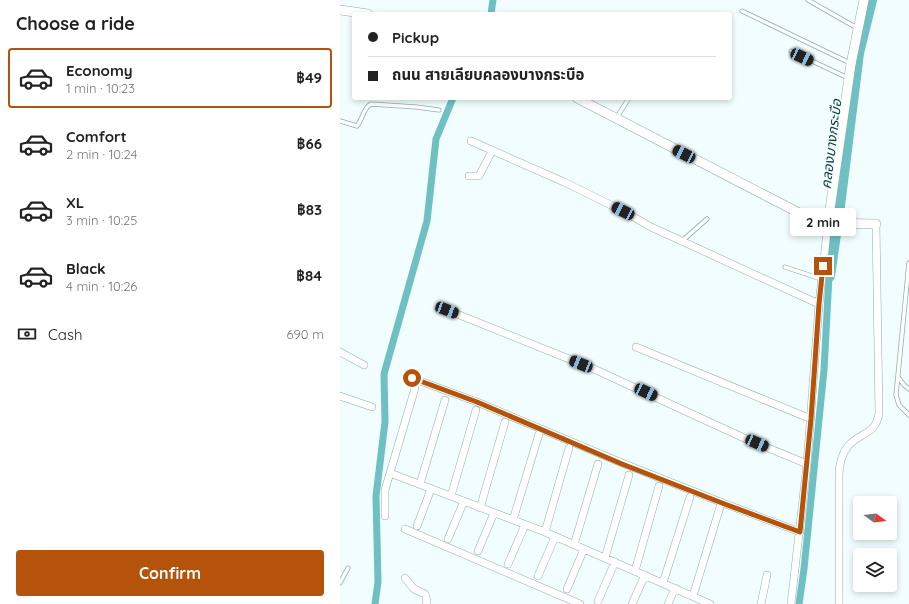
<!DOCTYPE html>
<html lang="en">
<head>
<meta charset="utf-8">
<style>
  body { margin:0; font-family:Quicksand,"Noto Sans Thai",sans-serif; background:#f6f6f6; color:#222; height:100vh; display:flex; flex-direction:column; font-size:15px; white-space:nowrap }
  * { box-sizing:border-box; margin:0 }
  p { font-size:13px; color:#767676 }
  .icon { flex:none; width:22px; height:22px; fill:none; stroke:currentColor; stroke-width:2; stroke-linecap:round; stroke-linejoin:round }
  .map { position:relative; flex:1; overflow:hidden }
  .drawer { display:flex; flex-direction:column; background:#fff; width:340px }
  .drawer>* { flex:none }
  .top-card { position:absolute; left:12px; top:12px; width:380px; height:88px; border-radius:4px; box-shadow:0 2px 6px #0003; display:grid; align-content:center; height:88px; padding:0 16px; background:#fff }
  .needle { width:26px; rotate:105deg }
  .tools { position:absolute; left:513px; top:496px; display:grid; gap:8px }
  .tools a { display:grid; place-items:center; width:44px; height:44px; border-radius:4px; background:#fff; box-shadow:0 2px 6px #0003; font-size:20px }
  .end { position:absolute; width:18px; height:18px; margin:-9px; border:5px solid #b45309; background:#fff; box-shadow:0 0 0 2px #fff }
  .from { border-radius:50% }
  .bubble { position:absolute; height:28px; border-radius:4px; background:#fff; box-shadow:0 2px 6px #0003; font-size:13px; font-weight:700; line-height:28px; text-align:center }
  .car { position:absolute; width:12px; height:24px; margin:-12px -6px; border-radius:5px; box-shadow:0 0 3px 1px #0007; background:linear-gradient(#222 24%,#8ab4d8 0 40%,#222 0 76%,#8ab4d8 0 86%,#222 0) }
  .top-card b { display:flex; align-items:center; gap:14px; height:38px; font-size:15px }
  .top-card b+b { border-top:1px solid #e0e0e0 }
  .top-card i { width:10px; height:10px; background:#222 }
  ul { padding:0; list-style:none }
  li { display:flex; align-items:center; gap:12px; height:60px; margin:0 8px 6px; padding:0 8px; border:2px solid transparent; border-radius:4px }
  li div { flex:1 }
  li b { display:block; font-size:15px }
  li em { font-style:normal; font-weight:700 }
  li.selected { border-color:#b45309 }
  li>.icon { width:36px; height:36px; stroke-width:1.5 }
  h2 { padding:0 16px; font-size:18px; line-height:48px }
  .pay { display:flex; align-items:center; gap:10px; height:44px; padding:0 16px; font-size:15px }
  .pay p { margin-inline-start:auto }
  .primary-button { display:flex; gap:8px; margin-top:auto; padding:8px 16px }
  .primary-button a { flex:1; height:46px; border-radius:4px; background:#b45309; color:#fff; font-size:16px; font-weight:700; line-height:46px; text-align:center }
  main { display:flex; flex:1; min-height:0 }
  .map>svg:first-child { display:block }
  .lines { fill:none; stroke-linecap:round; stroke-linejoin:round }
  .canal { stroke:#6ec0c3; stroke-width:7 }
  .river { stroke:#6ec0c3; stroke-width:12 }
  .service-casing { stroke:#91aeaf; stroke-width:5 }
  .minor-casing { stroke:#91aeaf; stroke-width:8 }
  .tertiary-casing { stroke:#91aeaf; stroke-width:10 }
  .service { stroke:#fff; stroke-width:3.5 }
  .minor { stroke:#fff; stroke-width:7 }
  .tertiary { stroke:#fff; stroke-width:9 }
  .route { stroke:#b45309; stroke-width:5 }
  .labels { text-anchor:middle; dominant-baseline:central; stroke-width:3; stroke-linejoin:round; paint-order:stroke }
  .water-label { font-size:14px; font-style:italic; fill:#143c3d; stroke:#f1fdfe }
</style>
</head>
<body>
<main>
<section class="drawer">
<h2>Choose a ride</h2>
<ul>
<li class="selected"><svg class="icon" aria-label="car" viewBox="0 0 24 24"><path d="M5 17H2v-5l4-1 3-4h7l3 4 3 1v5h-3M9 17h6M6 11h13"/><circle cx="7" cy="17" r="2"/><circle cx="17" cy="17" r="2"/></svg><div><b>Economy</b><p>1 min · 10:23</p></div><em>฿49</em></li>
<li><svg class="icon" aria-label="car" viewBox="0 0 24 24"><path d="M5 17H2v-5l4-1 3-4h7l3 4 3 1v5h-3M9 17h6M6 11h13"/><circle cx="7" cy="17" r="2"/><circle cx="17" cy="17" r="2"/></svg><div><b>Comfort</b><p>2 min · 10:24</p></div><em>฿66</em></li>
<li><svg class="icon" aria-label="car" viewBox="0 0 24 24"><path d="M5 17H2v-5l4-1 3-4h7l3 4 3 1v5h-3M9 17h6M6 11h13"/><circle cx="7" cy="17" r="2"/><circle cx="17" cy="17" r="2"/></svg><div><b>XL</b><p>3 min · 10:25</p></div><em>฿83</em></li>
<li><svg class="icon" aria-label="car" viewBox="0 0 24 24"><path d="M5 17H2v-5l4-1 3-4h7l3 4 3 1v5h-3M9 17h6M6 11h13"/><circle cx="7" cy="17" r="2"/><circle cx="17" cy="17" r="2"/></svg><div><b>Black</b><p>4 min · 10:26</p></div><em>฿84</em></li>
</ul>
<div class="pay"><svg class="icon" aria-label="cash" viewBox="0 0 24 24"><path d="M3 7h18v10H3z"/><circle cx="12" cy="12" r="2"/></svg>Cash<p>690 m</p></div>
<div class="primary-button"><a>Confirm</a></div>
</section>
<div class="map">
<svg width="569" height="604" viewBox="0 0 569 604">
  <rect width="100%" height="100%" fill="#f1fdfe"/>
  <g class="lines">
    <!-- canal -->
    <path class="canal" d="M151,14L153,0
      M35,604L38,582L36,496L45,422L44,374L87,221L96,139L113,98
      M459,604L464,569L484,370L489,276"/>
    <!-- river -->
    <path class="river" d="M489,276L498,214L518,53L531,0"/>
    <!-- service casing -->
    <g class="service-casing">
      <path id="service" d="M468,0L517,28
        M402,11L510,63
        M451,51L508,78
        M277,117L289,98
        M0,121L17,126C23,119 23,108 31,104L76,107L99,110
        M342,241L367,219
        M569,263L556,395L559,405L569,415
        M445,267L481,279
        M558,377L564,385L569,389
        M0,583L8,568"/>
    </g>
    <!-- minor casing -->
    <g class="minor-casing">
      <path id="minor" d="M131,141L224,182L283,211L311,227L479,304
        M129,176H139L152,151
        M107,310L254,369L404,438L467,464
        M296,347L471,419
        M0,352L24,365
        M72,378L137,402L282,463L383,503L460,532
        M0,396L32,407
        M50,473L205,532L370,604
        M80,484L105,400
        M111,496L136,410
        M140,508L165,422
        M45,516V490L75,388
        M173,520L199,434
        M77,526L91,489
        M65,529L240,604
        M205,532L229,448
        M108,539L124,501
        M234,545L258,464
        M138,551L154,513
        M265,558L289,475
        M168,564L185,525
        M295,571L319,486
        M198,576L215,537
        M65,578L74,589L85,594L87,601L86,604
        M323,583L350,497
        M227,589L244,549
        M353,596L380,507
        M258,601L275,562
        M292,604L305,575
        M328,604L335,588
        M421,604L427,575
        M451,604L467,464L479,304L488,223
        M499,604V476C499,465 501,455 508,446C520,432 536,435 539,413L536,224"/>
    </g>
    <!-- tertiary casing -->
    <g class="tertiary-casing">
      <path id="tertiary" d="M0,10L28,14
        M237,98L465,216L488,223L536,224
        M488,223L511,64L524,0"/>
    </g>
    <!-- service -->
    <use href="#service" class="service"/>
    <!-- minor -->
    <use href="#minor" class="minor"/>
    <!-- tertiary -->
    <use href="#tertiary" class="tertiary"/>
  </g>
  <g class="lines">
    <!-- route -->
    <path class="route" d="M72,378L137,402L282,464L382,503L460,532L471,419L479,304L483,266"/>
  </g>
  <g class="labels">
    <!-- water labels -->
    <g class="water-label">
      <text transform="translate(491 144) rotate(-83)">คลองบางกระบือ</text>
    </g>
  </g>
</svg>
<div class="tools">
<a><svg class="needle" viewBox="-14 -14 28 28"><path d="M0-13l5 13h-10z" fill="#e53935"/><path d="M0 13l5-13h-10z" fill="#767676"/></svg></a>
<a><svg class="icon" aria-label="layers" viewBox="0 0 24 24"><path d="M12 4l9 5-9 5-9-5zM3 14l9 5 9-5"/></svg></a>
</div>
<i class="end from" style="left:72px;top:378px"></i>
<i class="end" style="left:483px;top:266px"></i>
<div class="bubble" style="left:450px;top:208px;width:66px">2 min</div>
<i class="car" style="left:462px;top:57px;rotate:115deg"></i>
<i class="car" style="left:344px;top:154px;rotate:297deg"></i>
<i class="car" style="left:283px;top:211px;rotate:297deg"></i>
<i class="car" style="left:107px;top:310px;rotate:111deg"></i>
<i class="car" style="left:241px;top:364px;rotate:292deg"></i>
<i class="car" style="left:306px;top:392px;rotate:115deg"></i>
<i class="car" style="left:417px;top:443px;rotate:113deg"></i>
<div class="top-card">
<b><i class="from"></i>Pickup</b>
<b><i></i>ถนน สายเลียบคลองบางกระบือ</b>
</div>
</div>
</main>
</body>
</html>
